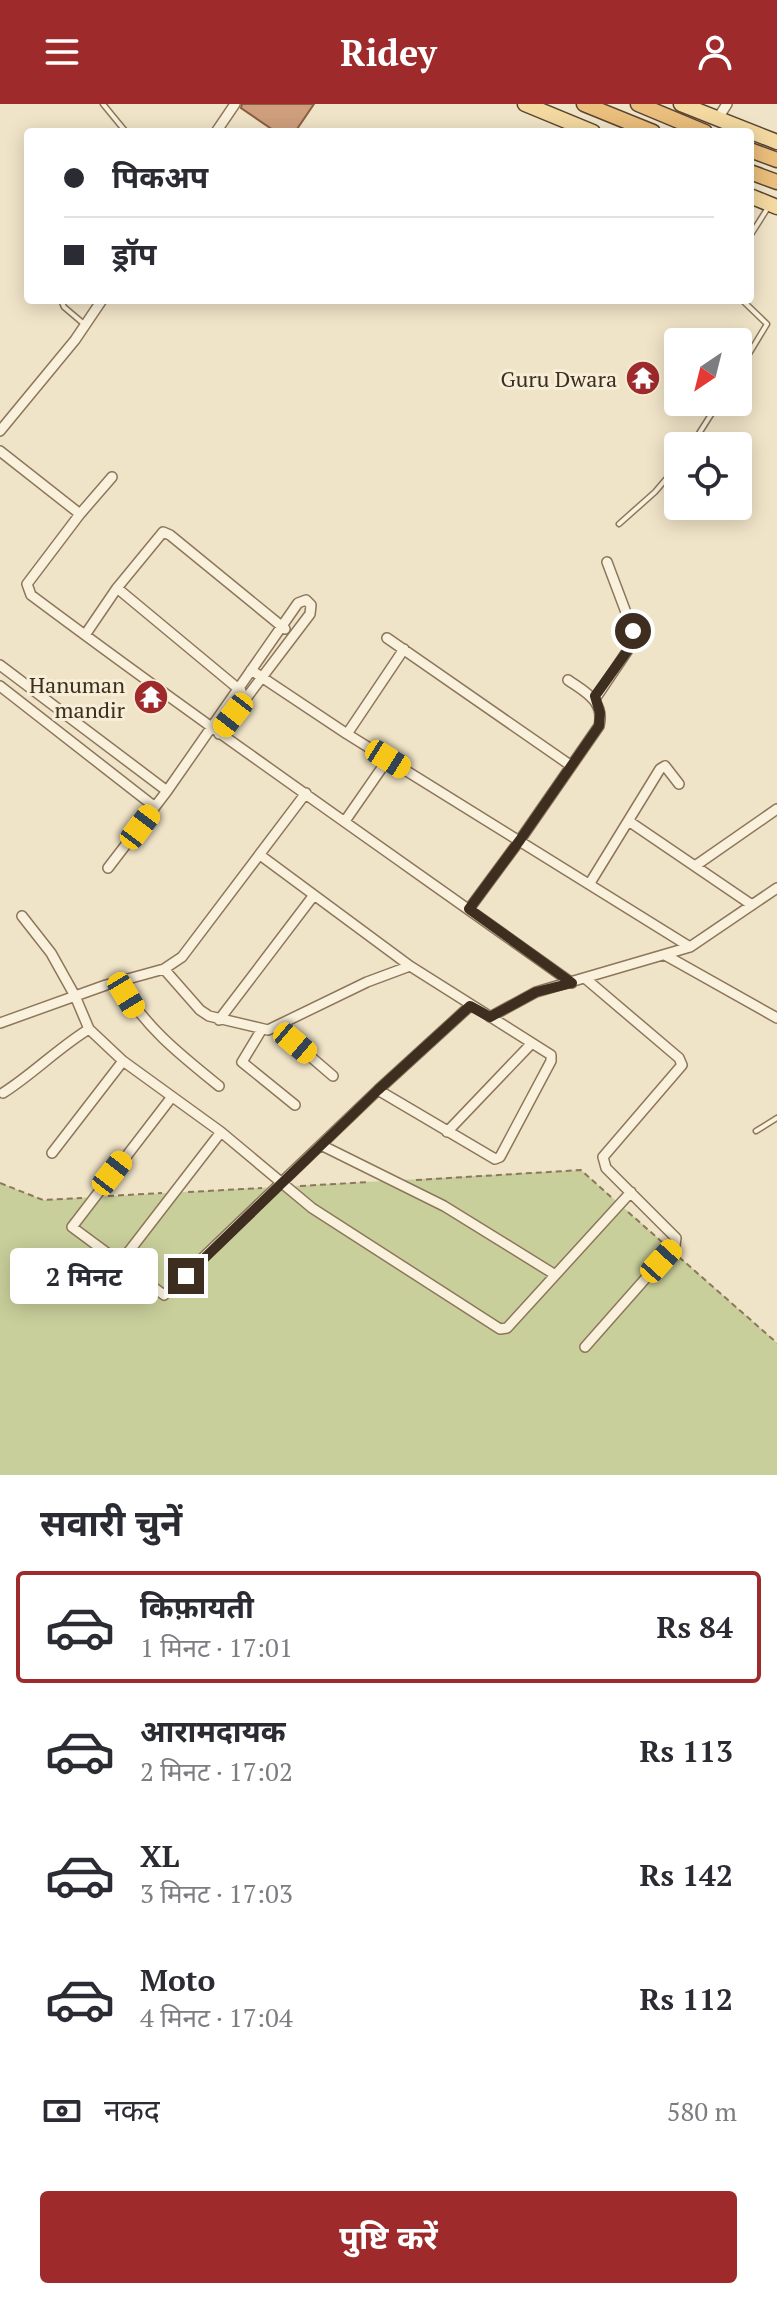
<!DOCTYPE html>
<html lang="hi">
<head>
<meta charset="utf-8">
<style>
  body { margin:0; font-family:"PT Serif","Noto Sans Devanagari",serif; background:#f2f2f3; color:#2b2b33; height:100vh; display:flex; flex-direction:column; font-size:30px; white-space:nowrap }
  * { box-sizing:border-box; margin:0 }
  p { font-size:26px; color:#7c7c81 }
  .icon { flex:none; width:44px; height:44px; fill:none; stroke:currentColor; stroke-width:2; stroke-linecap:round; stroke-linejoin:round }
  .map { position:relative; height:1371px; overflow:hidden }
  .sheet { display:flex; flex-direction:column; background:#fff; flex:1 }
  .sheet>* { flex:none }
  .guide { position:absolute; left:24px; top:24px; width:730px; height:176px; border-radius:8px; box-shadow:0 4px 20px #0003; display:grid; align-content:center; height:176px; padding:0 40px; background:#fff }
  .needle { width:52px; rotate:215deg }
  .fabs { position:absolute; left:664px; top:224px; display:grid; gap:16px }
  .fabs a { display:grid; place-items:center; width:88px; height:88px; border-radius:8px; background:#fff; box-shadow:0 4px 20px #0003; font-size:40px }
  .end { position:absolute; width:36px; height:36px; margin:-18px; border:10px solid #3d2e20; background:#fff; box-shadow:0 0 0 4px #fff }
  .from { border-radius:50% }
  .bubble { position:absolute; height:56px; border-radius:8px; background:#fff; box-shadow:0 4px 20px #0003; font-size:26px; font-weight:700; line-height:56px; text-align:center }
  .car { position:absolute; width:24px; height:48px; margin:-24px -12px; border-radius:10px; box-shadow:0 0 6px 2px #0007; background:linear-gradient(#f5c518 24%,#345 0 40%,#f5c518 0 76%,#345 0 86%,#f5c518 0) }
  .guide b { display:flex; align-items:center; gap:28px; height:76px; font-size:30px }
  .guide b+b { border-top:2px solid #e1e1e2 }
  .guide i { width:20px; height:20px; background:#2b2b33 }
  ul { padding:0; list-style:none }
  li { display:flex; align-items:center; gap:24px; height:112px; margin:0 16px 12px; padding:0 24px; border:4px solid transparent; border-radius:8px }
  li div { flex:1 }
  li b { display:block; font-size:30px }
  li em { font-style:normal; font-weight:700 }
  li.active { border-color:#9e2a2b }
  li>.icon { width:72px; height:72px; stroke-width:1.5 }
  h2 { padding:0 40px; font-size:36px; line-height:96px }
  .pay { display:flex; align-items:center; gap:20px; height:88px; padding:0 40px; font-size:30px }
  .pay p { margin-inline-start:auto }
  .action { display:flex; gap:16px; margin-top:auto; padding:16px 40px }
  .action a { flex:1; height:92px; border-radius:8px; background:#9e2a2b; color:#fff; font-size:32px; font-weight:700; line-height:92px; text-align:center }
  header { display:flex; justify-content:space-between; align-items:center; height:104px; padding:0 40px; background:#9e2a2b; color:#fff; font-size:36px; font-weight:700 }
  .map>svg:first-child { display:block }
  .green { fill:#c9cf9b }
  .building { fill:#cf9f7d; stroke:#8d5f41; stroke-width:2 }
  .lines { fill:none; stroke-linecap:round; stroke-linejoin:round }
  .service-casing { stroke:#8d765c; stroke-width:7 }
  .minor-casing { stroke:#8d765c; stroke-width:12 }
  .primary-casing { stroke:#5b4430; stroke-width:17 }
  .trunk-casing { stroke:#5b4430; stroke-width:17 }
  .path { stroke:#8d765c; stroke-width:2; stroke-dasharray:6 4; stroke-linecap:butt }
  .service { stroke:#faf1dc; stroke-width:4 }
  .minor { stroke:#faf1dc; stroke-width:9 }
  .primary { stroke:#f3d9a0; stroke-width:14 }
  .trunk { stroke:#eabe7c; stroke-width:14 }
  .route { stroke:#3d2e20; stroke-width:10 }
  .labels { text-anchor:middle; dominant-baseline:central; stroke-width:6; stroke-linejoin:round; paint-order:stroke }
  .poi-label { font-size:22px; fill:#3d2e20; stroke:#f7eed8; text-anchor:end }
</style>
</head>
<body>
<header><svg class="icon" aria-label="menu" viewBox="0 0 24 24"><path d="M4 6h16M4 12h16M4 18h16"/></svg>Ridey<svg class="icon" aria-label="person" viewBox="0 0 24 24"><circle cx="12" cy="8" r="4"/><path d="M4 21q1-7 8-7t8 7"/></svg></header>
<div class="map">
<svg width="777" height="1371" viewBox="0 0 777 1371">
  <rect width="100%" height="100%" fill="#f0e4c8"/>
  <!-- green -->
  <path class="green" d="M581,1066L777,1239V1371H0V1079L43,1096Z"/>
  <!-- building -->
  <path class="building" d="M242,0H314L295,28H276L241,4Z"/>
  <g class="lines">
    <!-- service casing -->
    <g class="service-casing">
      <path id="service" d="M103,0L126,28
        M750,132L769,102
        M61,196L64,203L84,220
        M738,268L767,220L742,196
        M691,342L719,298
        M619,420L655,388L678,361
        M756,1027L777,1014"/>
    </g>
    <!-- minor casing -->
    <g class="minor-casing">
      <path id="minor" d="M718,14L727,0
        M216,28L235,0
        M0,327L75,236L102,196
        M0,347L80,410
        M112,373L80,410L27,480L31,491C209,624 391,750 572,879
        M117,484L241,587
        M85,531L117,484L163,428L170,431L285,525
        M387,534L570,661
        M0,561L167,687
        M251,566L347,630L690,843
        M0,582L155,703
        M595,595L630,543L633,527L607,458
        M347,630L404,545
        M345,717L388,655
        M630,718L752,801
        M260,751L410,862L551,951V957L500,1053L495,1055L378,986
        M695,762L777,705
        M108,764L167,687L298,499L306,496L311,501L310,510L219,630
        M590,779L660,665L665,662L679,680
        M469,805L520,736L599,622C605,597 585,588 568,576
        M22,812L51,849L75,892L89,925L123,957L221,1028L312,1104L500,1225L507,1224L631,1088
        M665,851L777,914
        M164,865L200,906L209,912L268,926L367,878L410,862
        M118,877C145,923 178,949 219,982
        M490,913L536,888L690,843L777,784
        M219,916L314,791
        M0,919L106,881L164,865L182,853L306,689
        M276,923L333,972
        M262,925L242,958L295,1001
        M3,989C33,970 58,944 89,925
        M171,994L72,1123L164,1191L378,986L470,902
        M447,1028L532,939
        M321,1041L444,1102L554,1170
        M52,1049L123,957
        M120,1159L221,1028
        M585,1243L675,1141L676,1134L606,1064L603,1053L682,961L679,954L586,875"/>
    </g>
    <!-- primary casing -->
    <g class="primary-casing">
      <path id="primary" d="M525,0L593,28
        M681,0L777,38
        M750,92L777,103"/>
    </g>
    <!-- trunk casing -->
    <g class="trunk-casing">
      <path id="trunk" d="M584,0L653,28
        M638,0L705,28
        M750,46L777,56
        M750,68L777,78"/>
    </g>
    <!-- path -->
    <path class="path" d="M416,1076L581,1066L611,1093
      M0,1079L43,1096L82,1094
      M300,1082L370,1078
      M188,1088L262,1084
      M108,1092L162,1089
      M628,1108L662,1138
      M679,1153L777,1239"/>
    <!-- service -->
    <use href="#service" class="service"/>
    <!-- minor -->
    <use href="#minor" class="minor"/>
    <!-- primary -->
    <use href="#primary" class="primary"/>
    <!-- trunk -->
    <use href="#trunk" class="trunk"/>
  </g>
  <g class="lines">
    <!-- route -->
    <path class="route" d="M186,1172L378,986L470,902L490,913L536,888L572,879L469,805L520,736L599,622L600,609L595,592L630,543L633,527"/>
  </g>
  <!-- icons -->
  <defs>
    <g id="temple-disc" transform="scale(1.8)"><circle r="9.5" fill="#9e2a2b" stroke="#f7eed8"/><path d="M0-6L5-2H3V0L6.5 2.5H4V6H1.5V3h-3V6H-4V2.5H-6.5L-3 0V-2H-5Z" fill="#fff"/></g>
  </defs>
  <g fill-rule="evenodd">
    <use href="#temple-disc" x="643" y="274"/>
    <use href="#temple-disc" x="151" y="593"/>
  </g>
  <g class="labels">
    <!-- poi labels -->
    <g class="poi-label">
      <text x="617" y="274">Guru Dwara</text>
      <text x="125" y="580">Hanuman<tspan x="125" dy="25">mandir</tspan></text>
    </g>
  </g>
</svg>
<div class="fabs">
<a><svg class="needle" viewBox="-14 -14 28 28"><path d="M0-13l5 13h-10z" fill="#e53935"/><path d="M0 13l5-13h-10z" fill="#7c7c81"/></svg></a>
<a><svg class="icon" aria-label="locate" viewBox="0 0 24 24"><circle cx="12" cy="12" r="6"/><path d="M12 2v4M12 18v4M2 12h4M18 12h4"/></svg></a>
</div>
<i class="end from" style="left:633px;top:527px"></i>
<i class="end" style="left:186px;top:1172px"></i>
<div class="bubble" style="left:10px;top:1144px;width:148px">2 मिनट</div>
<i class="car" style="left:233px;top:611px;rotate:218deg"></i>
<i class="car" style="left:388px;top:655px;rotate:122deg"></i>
<i class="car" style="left:140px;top:723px;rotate:37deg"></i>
<i class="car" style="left:126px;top:891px;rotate:149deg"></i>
<i class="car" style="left:295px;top:939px;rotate:130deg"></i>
<i class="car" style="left:112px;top:1069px;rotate:38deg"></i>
<i class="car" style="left:661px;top:1157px;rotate:42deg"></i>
<div class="guide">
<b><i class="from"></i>पिकअप</b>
<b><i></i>ड्रॉप</b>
</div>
</div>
<section class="sheet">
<h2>सवारी चुनें</h2>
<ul>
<li class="active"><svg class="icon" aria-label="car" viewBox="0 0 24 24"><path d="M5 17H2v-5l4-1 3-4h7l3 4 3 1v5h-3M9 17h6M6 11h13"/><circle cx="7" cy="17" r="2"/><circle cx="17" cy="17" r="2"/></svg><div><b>किफ़ायती</b><p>1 मिनट · 17:01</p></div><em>Rs 84</em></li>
<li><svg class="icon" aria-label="car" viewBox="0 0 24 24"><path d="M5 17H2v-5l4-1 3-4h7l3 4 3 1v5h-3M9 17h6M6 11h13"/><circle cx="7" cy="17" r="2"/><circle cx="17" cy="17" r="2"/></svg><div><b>आरामदायक</b><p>2 मिनट · 17:02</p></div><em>Rs 113</em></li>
<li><svg class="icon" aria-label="car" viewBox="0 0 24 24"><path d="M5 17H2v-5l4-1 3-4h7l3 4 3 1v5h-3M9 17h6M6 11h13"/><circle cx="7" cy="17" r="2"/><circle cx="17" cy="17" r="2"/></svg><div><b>XL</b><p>3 मिनट · 17:03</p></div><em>Rs 142</em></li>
<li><svg class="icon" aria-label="car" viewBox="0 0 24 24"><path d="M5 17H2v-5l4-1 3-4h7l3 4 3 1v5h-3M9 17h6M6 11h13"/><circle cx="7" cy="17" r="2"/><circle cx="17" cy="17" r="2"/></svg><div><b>Moto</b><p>4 मिनट · 17:04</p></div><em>Rs 112</em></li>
</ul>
<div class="pay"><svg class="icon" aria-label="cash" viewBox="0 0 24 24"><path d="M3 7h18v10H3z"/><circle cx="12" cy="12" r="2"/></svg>नकद<p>580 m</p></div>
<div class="action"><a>पुष्टि करें</a></div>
</section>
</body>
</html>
